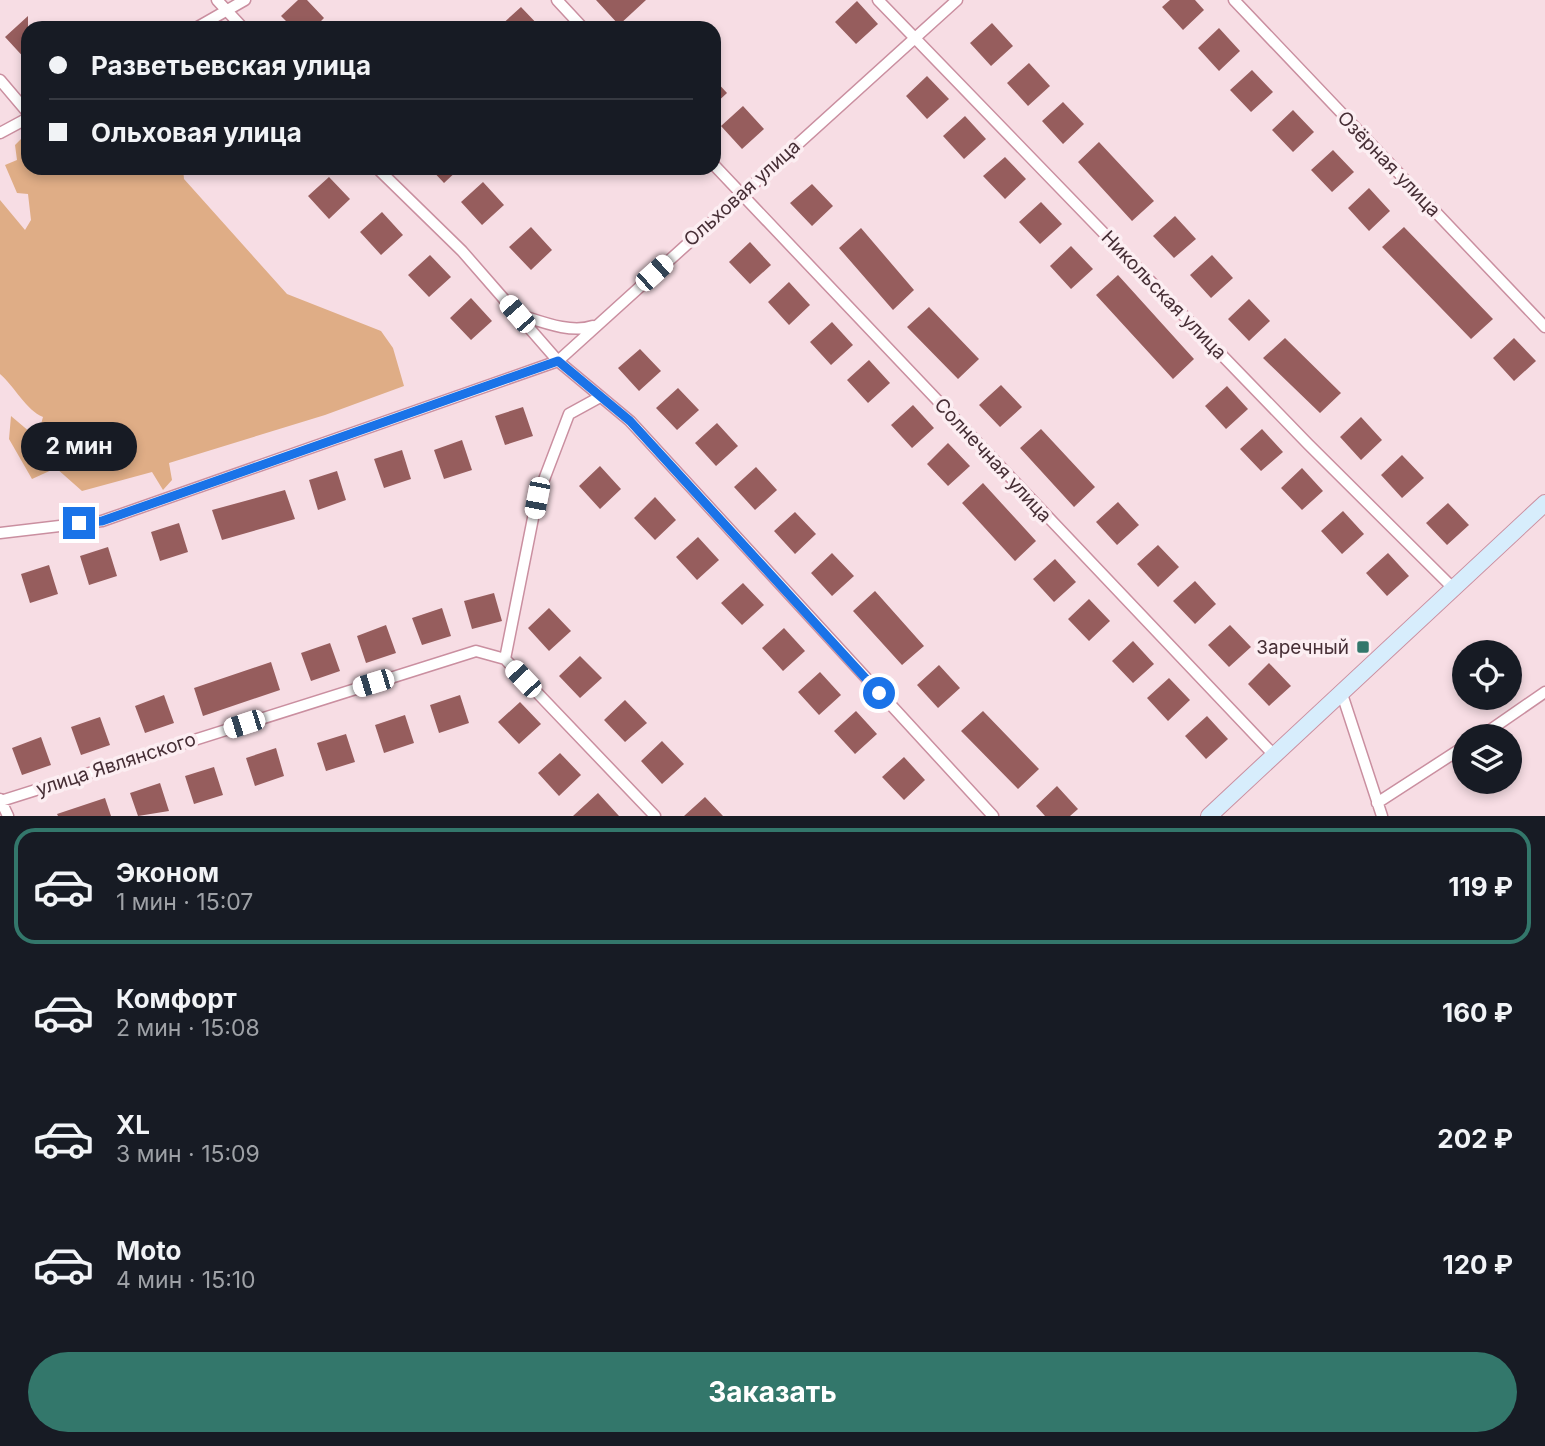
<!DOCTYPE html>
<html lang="ru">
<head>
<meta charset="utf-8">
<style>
  body { margin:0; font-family:Inter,sans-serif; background:#242831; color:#f1f3f6; height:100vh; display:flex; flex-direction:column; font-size:26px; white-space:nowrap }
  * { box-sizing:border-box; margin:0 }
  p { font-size:23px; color:#9ea1a6 }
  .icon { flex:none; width:38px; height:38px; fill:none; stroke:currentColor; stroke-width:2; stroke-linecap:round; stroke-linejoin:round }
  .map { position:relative; height:816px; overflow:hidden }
  .details { display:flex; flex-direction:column; background:#171b24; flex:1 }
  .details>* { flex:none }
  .hud { position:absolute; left:21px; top:21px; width:700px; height:154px; border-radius:21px; box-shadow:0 4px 10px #0003; display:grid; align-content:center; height:154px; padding:0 28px; background:#171b24 }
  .buttons { position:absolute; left:1452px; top:640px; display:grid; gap:14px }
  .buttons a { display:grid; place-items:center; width:70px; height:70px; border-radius:50%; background:#171b24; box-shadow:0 4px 10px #0003; font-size:35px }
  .end { position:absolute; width:32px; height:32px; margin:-16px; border:9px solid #1a73e8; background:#fff; box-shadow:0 0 0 4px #fff }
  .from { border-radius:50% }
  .bubble { position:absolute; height:49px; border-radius:24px; background:#171b24; box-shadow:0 4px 10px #0003; font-size:23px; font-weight:700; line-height:49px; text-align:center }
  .car { position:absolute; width:21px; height:42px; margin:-21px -10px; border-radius:9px; box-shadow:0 0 5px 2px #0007; background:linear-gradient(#fff 24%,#345 0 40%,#fff 0 76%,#345 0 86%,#fff 0) }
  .hud b { display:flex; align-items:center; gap:24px; height:66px; font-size:26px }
  .hud b+b { border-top:2px solid #363941 }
  .hud i { width:18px; height:18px; background:#f1f3f6 }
  ul { padding:12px 0 0; list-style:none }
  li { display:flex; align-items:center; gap:21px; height:116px; margin:0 14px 10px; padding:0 14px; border:4px solid transparent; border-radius:21px }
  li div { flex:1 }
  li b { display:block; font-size:26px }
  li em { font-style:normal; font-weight:700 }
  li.current { border-color:#33776b }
  li>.icon { width:63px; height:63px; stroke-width:1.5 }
  .button { display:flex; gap:14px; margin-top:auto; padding:14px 28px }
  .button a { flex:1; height:80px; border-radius:42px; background:#33776b; color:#fff; font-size:28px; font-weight:700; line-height:80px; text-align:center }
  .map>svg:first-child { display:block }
  .green { fill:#dfad86 }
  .building { fill:#965d5d }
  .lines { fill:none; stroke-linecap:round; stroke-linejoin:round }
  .street-casing { stroke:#ca8fa0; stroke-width:13 }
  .secondary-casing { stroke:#ca8fa0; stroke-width:18 }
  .street { stroke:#fff; stroke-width:10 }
  .secondary { stroke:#d7edfc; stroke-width:16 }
  .route { stroke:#1a73e8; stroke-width:9 }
  .poi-dot { fill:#33776b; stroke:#fceef2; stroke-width:2.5 }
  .labels { text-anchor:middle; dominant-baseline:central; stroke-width:7; stroke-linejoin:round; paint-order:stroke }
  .street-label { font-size:19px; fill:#462e35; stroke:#fceef2 }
  .poi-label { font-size:19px; fill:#462e35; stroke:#fceef2; text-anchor:end }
</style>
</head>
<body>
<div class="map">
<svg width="1545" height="816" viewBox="0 0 1545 816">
  <rect width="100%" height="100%" fill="#f7dde4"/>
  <!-- green -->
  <path class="green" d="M21,139L28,147V168H183L184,179L287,294L381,331L393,348L404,386L325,415L169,463L172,480L163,490L152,472L82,491L56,468L32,479L9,439L11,416L37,438L43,417C26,410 15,387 0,374V200L25,230L31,220L28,194L17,193L5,165L17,160L15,145Z"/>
  <!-- building -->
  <path class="building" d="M298,0H307L324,18L314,28H293L281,16Z
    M596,0H646L619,25Z
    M1170,0H1195L1204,10L1183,30L1162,7Z
    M857,1L878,24L856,44L835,22Z
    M521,7L541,28H498Z
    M28,16V62L5,37Z
    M992,23L1013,46L991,66L970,43Z
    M1219,28L1240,51L1219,71L1198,48Z
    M1029,63L1050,86L1028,106L1007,83Z
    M1252,70L1273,92L1251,112L1230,90Z
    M927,76L949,99L927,119L906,96Z
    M714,79L727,93L714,105Z
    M1063,102L1084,124L1063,144L1042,121Z
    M743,106L764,129L742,149L721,126Z
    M1293,110L1314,132L1293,152L1272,130Z
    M965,116L986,139L964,159L943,136Z
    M1099,142L1154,201L1132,221L1078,162Z
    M1333,150L1354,172L1332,192L1311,170Z
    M1005,157L1026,179L1005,199L983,176Z
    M430,168H460L444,183Z
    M329,177L350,199L329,219L308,196Z
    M483,182L504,205L482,225L461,202Z
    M812,184L833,206L812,226L790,203Z
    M1369,188L1390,211L1369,231L1348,208Z
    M1041,202L1062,224L1040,244L1019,222Z
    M382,212L403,235L381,255L360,232Z
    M1175,216L1196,239L1174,258L1153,236Z
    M531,227L552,250L531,270L509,247Z
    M1404,227L1493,319L1471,339L1382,247Z
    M861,228L914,290L893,310L839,248Z
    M750,242L771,265L750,284L729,262Z
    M1071,246L1093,269L1071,289L1050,266Z
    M430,255L451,277L429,297L408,275Z
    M1212,255L1233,278L1211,298L1190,275Z
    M1118,275L1194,359L1173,379L1096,295Z
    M789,282L810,305L789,325L768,302Z
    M471,298L492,321L471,340L450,318Z
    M1249,299L1270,321L1249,341L1228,319Z
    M929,307L979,359L958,379L907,327Z
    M832,322L853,345L831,365L810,342Z
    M1285,338L1341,393L1320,413L1263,358Z
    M1514,338L1536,361L1514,381L1493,358Z
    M640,349L661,371L639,391L618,368Z
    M869,360L890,383L868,403L847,380Z
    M1001,385L1022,407L1000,427L979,405Z
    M1227,386L1248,409L1226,429L1205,406Z
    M678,388L699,410L677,430L656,408Z
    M913,405L934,428L912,448L891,425Z
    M523,407L533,436L505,445L495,416Z
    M1361,417L1382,440L1361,460L1340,437Z
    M717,423L738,446L716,466L695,443Z
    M1041,429L1095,487L1074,507L1020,448Z
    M1262,429L1283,452L1261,471L1240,449Z
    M462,440L472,470L444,479L434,450Z
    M948,443L970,466L948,486L927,464Z
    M402,450L411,479L384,488L374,459Z
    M1402,455L1424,478L1402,498L1381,475Z
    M600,466L621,489L600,509L579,486Z
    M756,467L777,490L755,510L734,487Z
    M1302,468L1323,491L1302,510L1281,488Z
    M337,471L346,500L318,510L309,480Z
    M983,483L1036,541L1015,561L962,503Z
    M285,490L295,519L222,540L212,510Z
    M655,497L676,520L655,540L634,518Z
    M1118,502L1139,525L1117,545L1096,522Z
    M1448,503L1469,525L1447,545L1426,523Z
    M1343,511L1364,534L1342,554L1321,531Z
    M795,512L816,534L795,554L774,531Z
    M179,523L188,552L160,561L151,532Z
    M698,537L719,560L697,580L676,557Z
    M1158,545L1179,567L1158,587L1137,564Z
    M108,547L117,576L89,585L80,556Z
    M832,553L854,576L832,596L811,573Z
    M1388,553L1409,576L1387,596L1366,573Z
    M1055,559L1076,582L1054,602L1033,579Z
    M49,565L58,594L30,603L21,574Z
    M1195,581L1216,604L1195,624L1173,601Z
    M743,583L764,605L742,625L721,603Z
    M875,591L924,646L902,665L853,611Z
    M494,593L502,621L472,629L464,601Z
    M1089,599L1110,621L1089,641L1068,619Z
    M442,608L451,636L422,645L412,618Z
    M549,608L571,631L549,651L528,628Z
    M386,625L396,653L366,663L357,636Z
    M1230,625L1251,647L1229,667L1208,645Z
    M784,628L805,651L783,671L762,648Z
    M1133,641L1154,664L1133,683L1112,661Z
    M330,643L340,671L311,681L301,653Z
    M580,656L602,678L580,698L559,676Z
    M271,662L280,690L203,716L194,688Z
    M1269,663L1291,686L1269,706L1248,684Z
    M939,665L960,688L938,708L917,685Z
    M820,672L841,695L819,715L798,692Z
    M1169,678L1190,700L1168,721L1147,698Z
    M164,695L174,723L145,733L135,706Z
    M460,695L469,723L439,733L430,705Z
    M625,700L647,723L625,742L604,720Z
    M520,702L541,724L519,744L498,722Z
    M856,711L877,734L855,754L834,731Z
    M983,711L1039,769L1018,789L961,731Z
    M405,715L414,743L384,753L375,725Z
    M1207,716L1228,739L1206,759L1185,736Z
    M100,717L110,745L81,755L71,727Z
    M346,734L355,762L326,771L317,743Z
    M41,737L51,765L22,775L12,748Z
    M662,741L684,764L662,784L641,761Z
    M276,748L284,776L255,786L246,758Z
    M560,753L581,775L559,796L538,773Z
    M904,757L925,780L904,800L882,777Z
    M214,767L223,795L194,804L185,776Z
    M160,783L169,811L138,816L130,793Z
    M1057,786L1078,809L1070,816H1045L1036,806Z
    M598,793L619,816H573Z
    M705,797L723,816H684Z
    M105,798L111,816H58L57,814Z"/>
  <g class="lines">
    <!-- street casing -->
    <g class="street-casing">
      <path id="street" d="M217,0L243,28
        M557,0L583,28
        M878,0L1308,444L1453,588
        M1234,0L1545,327
        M196,28L245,0
        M0,80L28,113
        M0,133L28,118
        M714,165L1273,754
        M377,168L462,251L558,361L630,421L993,816
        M517,314C540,321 570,334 593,326
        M0,533L102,521L558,361L957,0
        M505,659L537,498L569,414L600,397
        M1341,691L1382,816
        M1480,737L1545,692
        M0,799L8,816
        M1,801L476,651L505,659L655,816
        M1377,803L1465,746"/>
    </g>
    <!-- secondary casing -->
    <g class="secondary-casing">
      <path id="secondary" d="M1209,816L1545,503"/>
    </g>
    <!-- street -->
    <use href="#street" class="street"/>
    <!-- secondary -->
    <use href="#secondary" class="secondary"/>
  </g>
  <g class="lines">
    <!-- route -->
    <path class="route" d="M79,523L102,521L558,361L630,421L879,693"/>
  </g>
  <!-- markers -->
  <rect class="poi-dot" x="1356" y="640" width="14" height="14" rx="3.5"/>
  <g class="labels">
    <!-- street labels -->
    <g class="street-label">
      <text transform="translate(1389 164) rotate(46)">Озёрная улица</text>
      <text transform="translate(742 193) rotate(-42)">Ольховая улица</text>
      <text transform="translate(1164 295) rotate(46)">Никольская улица</text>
      <text transform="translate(993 460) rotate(47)">Солнечная улица</text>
      <text transform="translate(116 764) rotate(-18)">улица Являнского</text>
    </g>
    <!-- poi labels -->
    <g class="poi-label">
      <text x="1349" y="647">Заречный</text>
    </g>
  </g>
</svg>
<div class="buttons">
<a><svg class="icon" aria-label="locate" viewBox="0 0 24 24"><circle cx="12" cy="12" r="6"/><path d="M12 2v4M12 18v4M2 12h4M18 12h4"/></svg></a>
<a><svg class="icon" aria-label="layers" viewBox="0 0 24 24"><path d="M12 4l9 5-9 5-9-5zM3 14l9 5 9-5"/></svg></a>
</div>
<i class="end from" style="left:879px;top:693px"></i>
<i class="end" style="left:79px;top:523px"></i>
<div class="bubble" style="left:21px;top:422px;width:116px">2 мин</div>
<i class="car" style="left:654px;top:273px;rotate:48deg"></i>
<i class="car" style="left:517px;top:314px;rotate:319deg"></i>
<i class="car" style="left:537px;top:498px;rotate:191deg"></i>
<i class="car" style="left:523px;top:679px;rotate:317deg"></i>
<i class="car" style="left:373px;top:683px;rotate:253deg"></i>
<i class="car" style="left:244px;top:724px;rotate:252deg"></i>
<div class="hud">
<b><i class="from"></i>Разветьевская улица</b>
<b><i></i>Ольховая улица</b>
</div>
</div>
<section class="details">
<ul>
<li class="current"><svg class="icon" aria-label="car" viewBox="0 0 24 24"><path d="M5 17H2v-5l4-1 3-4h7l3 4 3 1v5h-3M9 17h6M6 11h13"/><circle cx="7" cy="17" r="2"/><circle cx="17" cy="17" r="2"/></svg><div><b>Эконом</b><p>1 мин · 15:07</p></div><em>119 ₽</em></li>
<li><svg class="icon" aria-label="car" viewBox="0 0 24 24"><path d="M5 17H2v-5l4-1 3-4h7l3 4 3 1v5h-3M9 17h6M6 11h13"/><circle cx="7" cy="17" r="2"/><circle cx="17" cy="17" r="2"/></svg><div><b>Комфорт</b><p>2 мин · 15:08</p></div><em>160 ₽</em></li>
<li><svg class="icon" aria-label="car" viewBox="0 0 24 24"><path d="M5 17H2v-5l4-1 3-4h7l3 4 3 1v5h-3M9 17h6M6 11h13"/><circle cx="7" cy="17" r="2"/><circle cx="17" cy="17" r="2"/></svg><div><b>XL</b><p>3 мин · 15:09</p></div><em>202 ₽</em></li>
<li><svg class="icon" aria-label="car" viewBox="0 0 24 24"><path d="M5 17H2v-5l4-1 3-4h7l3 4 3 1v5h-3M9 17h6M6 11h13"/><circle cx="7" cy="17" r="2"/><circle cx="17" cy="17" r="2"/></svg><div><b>Moto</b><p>4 мин · 15:10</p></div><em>120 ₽</em></li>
</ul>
<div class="button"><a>Заказать</a></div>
</section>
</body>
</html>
